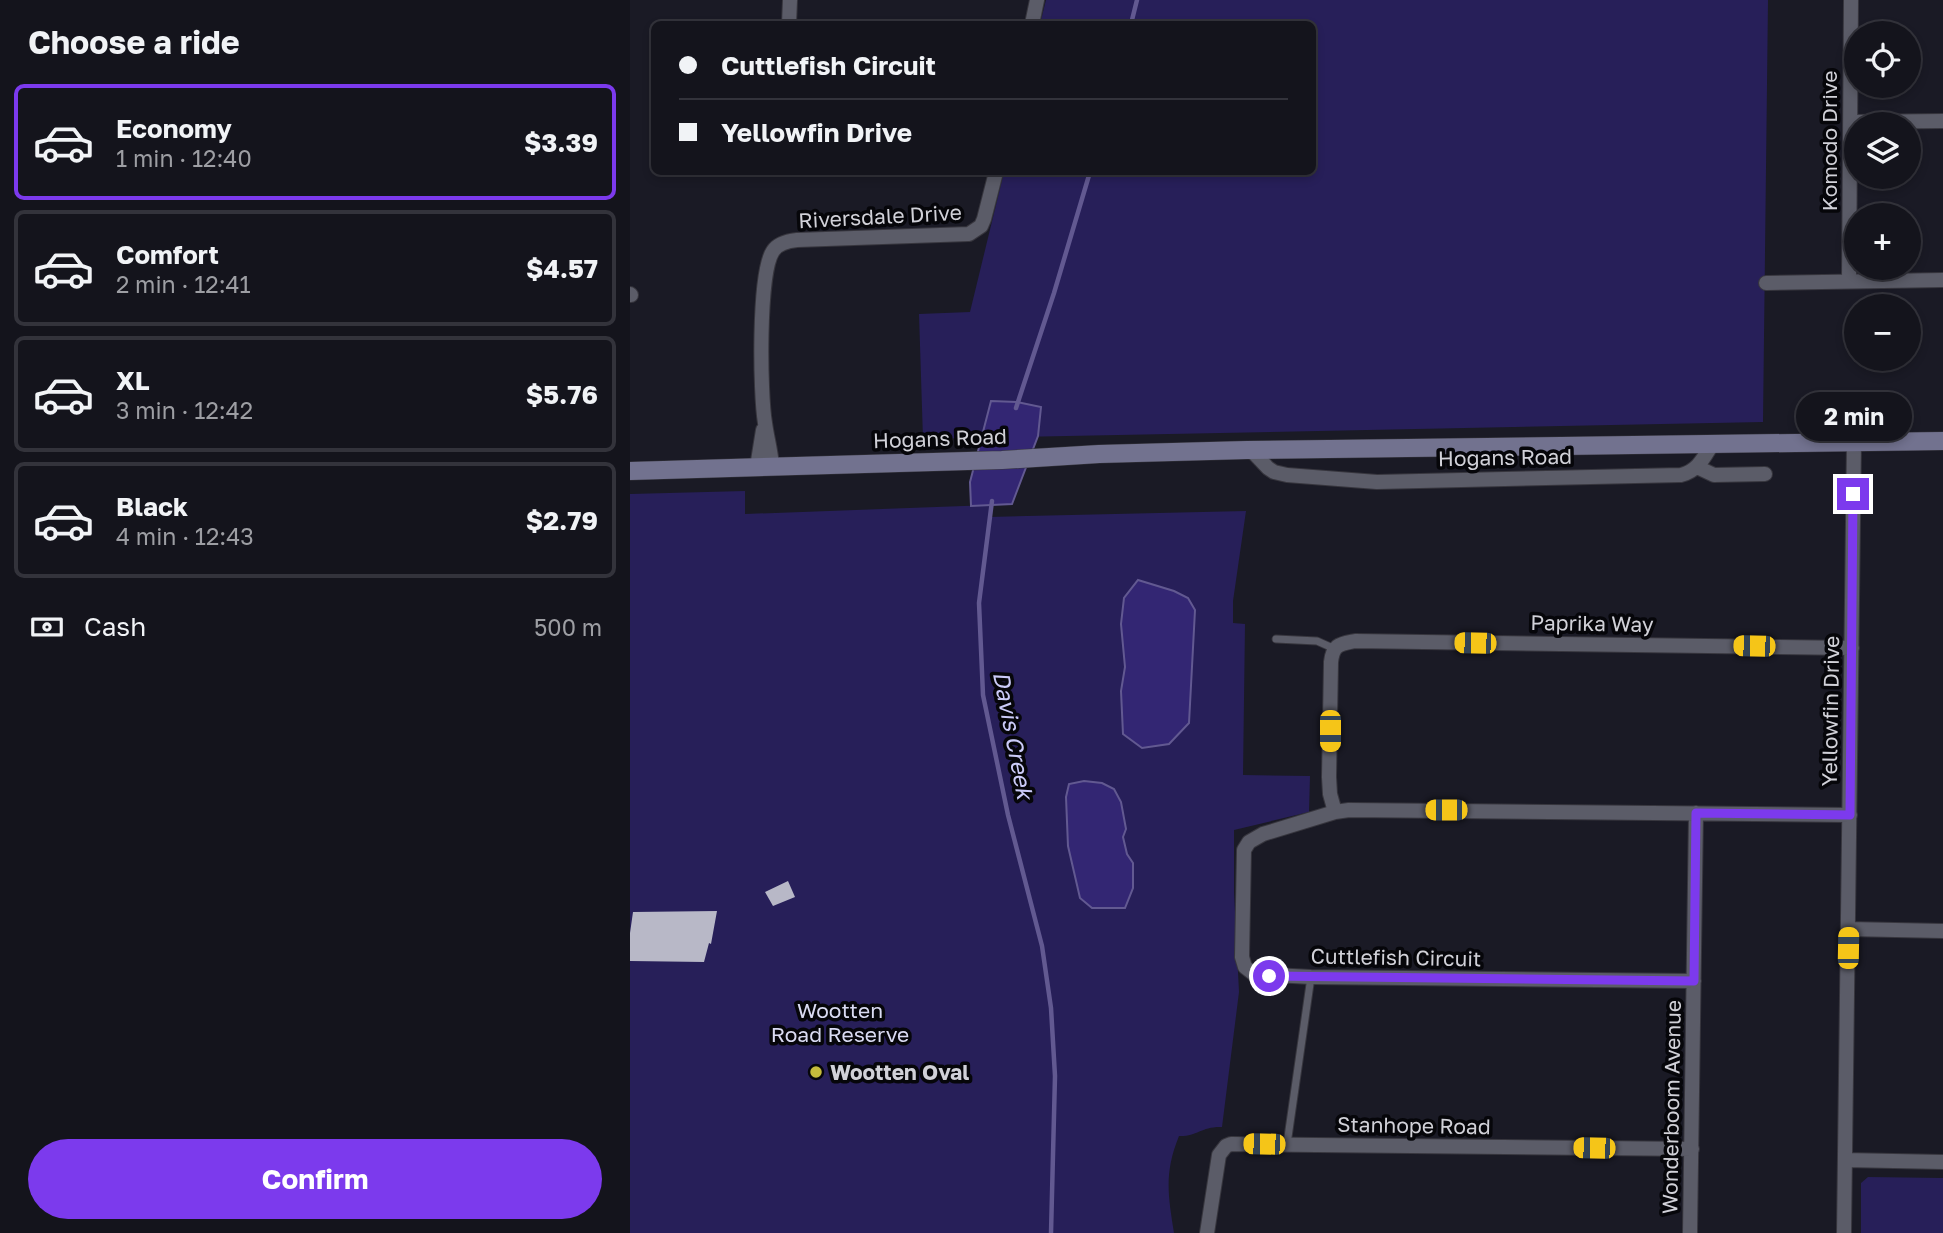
<!DOCTYPE html>
<html lang="en">
<head>
<meta charset="utf-8">
<style>
  body { margin:0; font-family:"Golos Text",sans-serif; background:#212129; color:#f1f3f6; height:100vh; display:flex; flex-direction:column; font-size:26px; white-space:nowrap }
  * { box-sizing:border-box; margin:0 }
  p { font-size:23px; color:#9d9ea3 }
  .icon { flex:none; width:38px; height:38px; fill:none; stroke:currentColor; stroke-width:2; stroke-linecap:round; stroke-linejoin:round }
  .map { position:relative; flex:1; overflow:hidden }
  .drawer { display:flex; flex-direction:column; background:#14141c; width:630px }
  .drawer>* { flex:none }
  .banner { position:absolute; left:21px; top:21px; width:665px; height:154px; border-radius:10px; box-shadow:0 4px 10px #0003,0 0 0 2px #33333b; display:grid; align-content:center; height:154px; padding:0 28px; background:#14141c }
  .buttons { position:absolute; left:1214px; top:21px; display:grid; gap:14px }
  .buttons a { display:grid; place-items:center; width:77px; height:77px; border-radius:50%; background:#14141c; box-shadow:0 4px 10px #0003,0 0 0 2px #33333b; font-size:35px }
  .end { position:absolute; width:32px; height:32px; margin:-16px; border:9px solid #7c3aed; background:#fff; box-shadow:0 0 0 4px #fff }
  .from { border-radius:50% }
  .bubble { position:absolute; height:49px; border-radius:24px; background:#14141c; box-shadow:0 4px 10px #0003,0 0 0 2px #33333b; font-size:23px; font-weight:700; line-height:49px; text-align:center }
  .car { position:absolute; width:21px; height:42px; margin:-21px -10px; border-radius:9px; box-shadow:0 0 5px 2px #0007; background:linear-gradient(#f5c518 24%,#345 0 40%,#f5c518 0 76%,#345 0 86%,#f5c518 0) }
  .banner b { display:flex; align-items:center; gap:24px; height:66px; font-size:26px }
  .banner b+b { border-top:2px solid #33333b }
  .banner i { width:18px; height:18px; background:#f1f3f6 }
  ul { padding:0; list-style:none }
  li { display:flex; align-items:center; gap:21px; height:116px; margin:0 14px 10px; padding:0 14px; border:4px solid #33333b; border-radius:10px }
  li div { flex:1 }
  li b { display:block; font-size:26px }
  li em { font-style:normal; font-weight:700 }
  li.current { border-color:#7c3aed }
  li>.icon { width:63px; height:63px; stroke-width:1.5 }
  h2 { padding:0 28px; font-size:32px; line-height:84px }
  .pay { display:flex; align-items:center; gap:18px; height:77px; padding:0 28px; font-size:26px }
  .pay p { margin-inline-start:auto }
  .button { display:flex; gap:14px; margin-top:auto; padding:14px 28px }
  .button a { flex:1; height:80px; border-radius:42px; background:#7c3aed; color:#fff; font-size:28px; font-weight:700; line-height:80px; text-align:center }
  main { display:flex; flex:1; min-height:0 }
  .map>svg:first-child { display:block }
  .green { fill:#271f59 }
  .water { fill:#332673; stroke:#625991; stroke-width:2 }
  .lines { fill:none; stroke-linecap:round; stroke-linejoin:round }
  .stream { stroke:#625991; stroke-width:4.5 }
  .building { fill:#b8b8c7 }
  .lane-casing { stroke:#37363e; stroke-width:9 }
  .street-casing { stroke:#37363e; stroke-width:16 }
  .secondary-casing { stroke:#37363e; stroke-width:19 }
  .lane { stroke:#5b5c68; stroke-width:7 }
  .street { stroke:#5b5c68; stroke-width:14 }
  .secondary { stroke:#72728f; stroke-width:18 }
  .route { stroke:#7c3aed; stroke-width:9 }
  .poi-dot { fill:#c6bc3c; stroke:#06060a; stroke-width:2.5 }
  .labels { text-anchor:middle; dominant-baseline:central; stroke-width:7; stroke-linejoin:round; paint-order:stroke }
  .street-label { font-size:21px; fill:#d1d1d8; stroke:#06060a }
  .park-label { font-size:21px; fill:#dadbf2; stroke:#06060a }
  .poi-label { font-size:21px; font-weight:bold; fill:#d1d1d8; stroke:#06060a; text-anchor:start }
  .water-label { font-size:23px; font-style:italic; fill:#cbcbf8; stroke:#06060a }
</style>
</head>
<body>
<main>
<section class="drawer">
<h2>Choose a ride</h2>
<ul>
<li class="current"><svg class="icon" aria-label="car" viewBox="0 0 24 24"><path d="M5 17H2v-5l4-1 3-4h7l3 4 3 1v5h-3M9 17h6M6 11h13"/><circle cx="7" cy="17" r="2"/><circle cx="17" cy="17" r="2"/></svg><div><b>Economy</b><p>1 min · 12:40</p></div><em>$3.39</em></li>
<li><svg class="icon" aria-label="car" viewBox="0 0 24 24"><path d="M5 17H2v-5l4-1 3-4h7l3 4 3 1v5h-3M9 17h6M6 11h13"/><circle cx="7" cy="17" r="2"/><circle cx="17" cy="17" r="2"/></svg><div><b>Comfort</b><p>2 min · 12:41</p></div><em>$4.57</em></li>
<li><svg class="icon" aria-label="car" viewBox="0 0 24 24"><path d="M5 17H2v-5l4-1 3-4h7l3 4 3 1v5h-3M9 17h6M6 11h13"/><circle cx="7" cy="17" r="2"/><circle cx="17" cy="17" r="2"/></svg><div><b>XL</b><p>3 min · 12:42</p></div><em>$5.76</em></li>
<li><svg class="icon" aria-label="car" viewBox="0 0 24 24"><path d="M5 17H2v-5l4-1 3-4h7l3 4 3 1v5h-3M9 17h6M6 11h13"/><circle cx="7" cy="17" r="2"/><circle cx="17" cy="17" r="2"/></svg><div><b>Black</b><p>4 min · 12:43</p></div><em>$2.79</em></li>
</ul>
<div class="pay"><svg class="icon" aria-label="cash" viewBox="0 0 24 24"><path d="M3 7h18v10H3z"/><circle cx="12" cy="12" r="2"/></svg>Cash<p>500 m</p></div>
<div class="button"><a>Confirm</a></div>
</section>
<div class="map">
<svg width="1313" height="1233" viewBox="0 0 1313 1233">
  <rect width="100%" height="100%" fill="#1a1a25"/>
  <!-- green -->
  <path class="green" d="M416,0H1138L1133,422L293,439L289,314L340,312L374,172H682V24H410Z
    M115,491V514L361,505L359,517L616,511L603,601V623L615,624L613,775L680,776L679,812L604,830V892L609,992L592,1127C572,1126 566,1137 549,1136C534,1173 538,1195 544,1233H0V494Z
    M1238,1177L1313,1178V1233H1231V1183Z"/>
  <!-- water -->
  <path class="water" d="M361,401L387,402L411,407L408,436L382,504L341,506L340,482Z
    M508,580L544,591L558,598L565,610L559,723L539,744L512,748L493,734L491,691L495,667L491,624L494,598Z
    M454,781L472,783L484,789L491,802L496,829L493,837L497,854L503,863V888L495,908H462L450,898L438,846L436,797L439,784Z"/>
  <g class="lines">
    <!-- stream -->
    <path class="stream" d="M501,24L507,0
      M386,408L424,293L460,172
      M362,501L349,603L353,695L378,815L412,946L421,1008L425,1076L421,1233"/>
  </g>
  <!-- building -->
  <path class="building" d="M158,881L165,897L143,906L135,892Z
    M87,911L81,944L79,943L74,962L0,961V933L3,912Z"/>
  <g class="lines">
    <!-- lane casing -->
    <g class="lane-casing">
      <path id="lane" d="M646,639L687,641L705,649
        M657,1144L681,977"/>
    </g>
    <!-- street casing -->
    <g class="street-casing">
      <path id="street" d="M159,24L160,0
        M402,24L407,0
        M1221,122L1313,121
        M1219,281L1221,0
        M1136,283L1313,280
        M0,294L1,295
        M621,450L638,468L644,472L657,475L747,482L1051,475C1068,471 1074,457 1083,443
        M142,466C141,451 137,438 135,423C130,394 128,273 143,251C148,243 158,241 167,240L339,234L351,226L354,219L366,172
        M127,467L133,430
        M1067,467L1084,475L1135,474
        M705,812L700,794L699,777L701,662C703,644 710,644 725,641L1222,648
        M1218,929L1313,931
        M1064,981L681,977L624,974L615,967L612,957L614,850L619,842L633,834L705,812L719,810L1220,815
        M1215,1160L1313,1162
        M577,1233L589,1155L596,1146L601,1144L1062,1149
        M1060,1233L1066,813
        M1214,1233L1224,442"/>
    </g>
    <!-- secondary casing -->
    <g class="secondary-casing">
      <path id="secondary" d="M0,471L372,460L469,454L617,450L1313,441"/>
    </g>
    <!-- lane -->
    <use href="#lane" class="lane"/>
    <!-- street -->
    <use href="#street" class="street"/>
    <!-- secondary -->
    <use href="#secondary" class="secondary"/>
  </g>
  <g class="lines">
    <!-- route -->
    <path class="route" d="M639,976L1064,981L1066,813L1220,815L1223,494"/>
  </g>
  <!-- markers -->
  <circle class="poi-dot" cx="186" cy="1072" r="7"/>
  <g class="labels">
    <!-- street labels -->
    <g class="street-label">
      <text transform="translate(1199 141) rotate(-90)">Komodo Drive</text>
      <text transform="translate(250 216) rotate(-3)">Riversdale Drive</text>
      <text transform="translate(310 438) rotate(-2)">Hogans Road</text>
      <text transform="translate(875 457) rotate(-1)">Hogans Road</text>
      <text transform="translate(962 623) rotate(1)">Paprika Way</text>
      <text transform="translate(1200 711) rotate(-89)">Yellowfin Drive</text>
      <text transform="translate(766 957) rotate(1)">Cuttlefish Circuit</text>
      <text transform="translate(1041 1107) rotate(-89)">Wonderboom Avenue</text>
      <text transform="translate(784 1125) rotate(1)">Stanhope Road</text>
    </g>
    <!-- park labels -->
    <g class="park-label">
      <text x="210" y="1010">Wootten<tspan x="210" dy="24">Road Reserve</tspan></text>
    </g>
    <!-- poi labels -->
    <g class="poi-label">
      <text x="200" y="1072">Wootten Oval</text>
    </g>
    <!-- water labels -->
    <g class="water-label">
      <text transform="translate(384 735) rotate(79)">Davis Creek</text>
    </g>
  </g>
</svg>
<div class="buttons">
<a><svg class="icon" aria-label="locate" viewBox="0 0 24 24"><circle cx="12" cy="12" r="6"/><path d="M12 2v4M12 18v4M2 12h4M18 12h4"/></svg></a>
<a><svg class="icon" aria-label="layers" viewBox="0 0 24 24"><path d="M12 4l9 5-9 5-9-5zM3 14l9 5 9-5"/></svg></a>
<a>+</a>
<a>−</a>
</div>
<i class="end from" style="left:639px;top:976px"></i>
<i class="end" style="left:1223px;top:494px"></i>
<div class="bubble" style="left:1166px;top:392px;width:116px">2 min</div>
<i class="car" style="left:845px;top:643px;rotate:271deg"></i>
<i class="car" style="left:1124px;top:646px;rotate:271deg"></i>
<i class="car" style="left:700px;top:731px;rotate:180deg"></i>
<i class="car" style="left:816px;top:810px;rotate:270deg"></i>
<i class="car" style="left:1218px;top:948px;rotate:1deg"></i>
<i class="car" style="left:634px;top:1144px;rotate:271deg"></i>
<i class="car" style="left:964px;top:1148px;rotate:271deg"></i>
<div class="banner">
<b><i class="from"></i>Cuttlefish Circuit</b>
<b><i></i>Yellowfin Drive</b>
</div>
</div>
</main>
</body>
</html>
